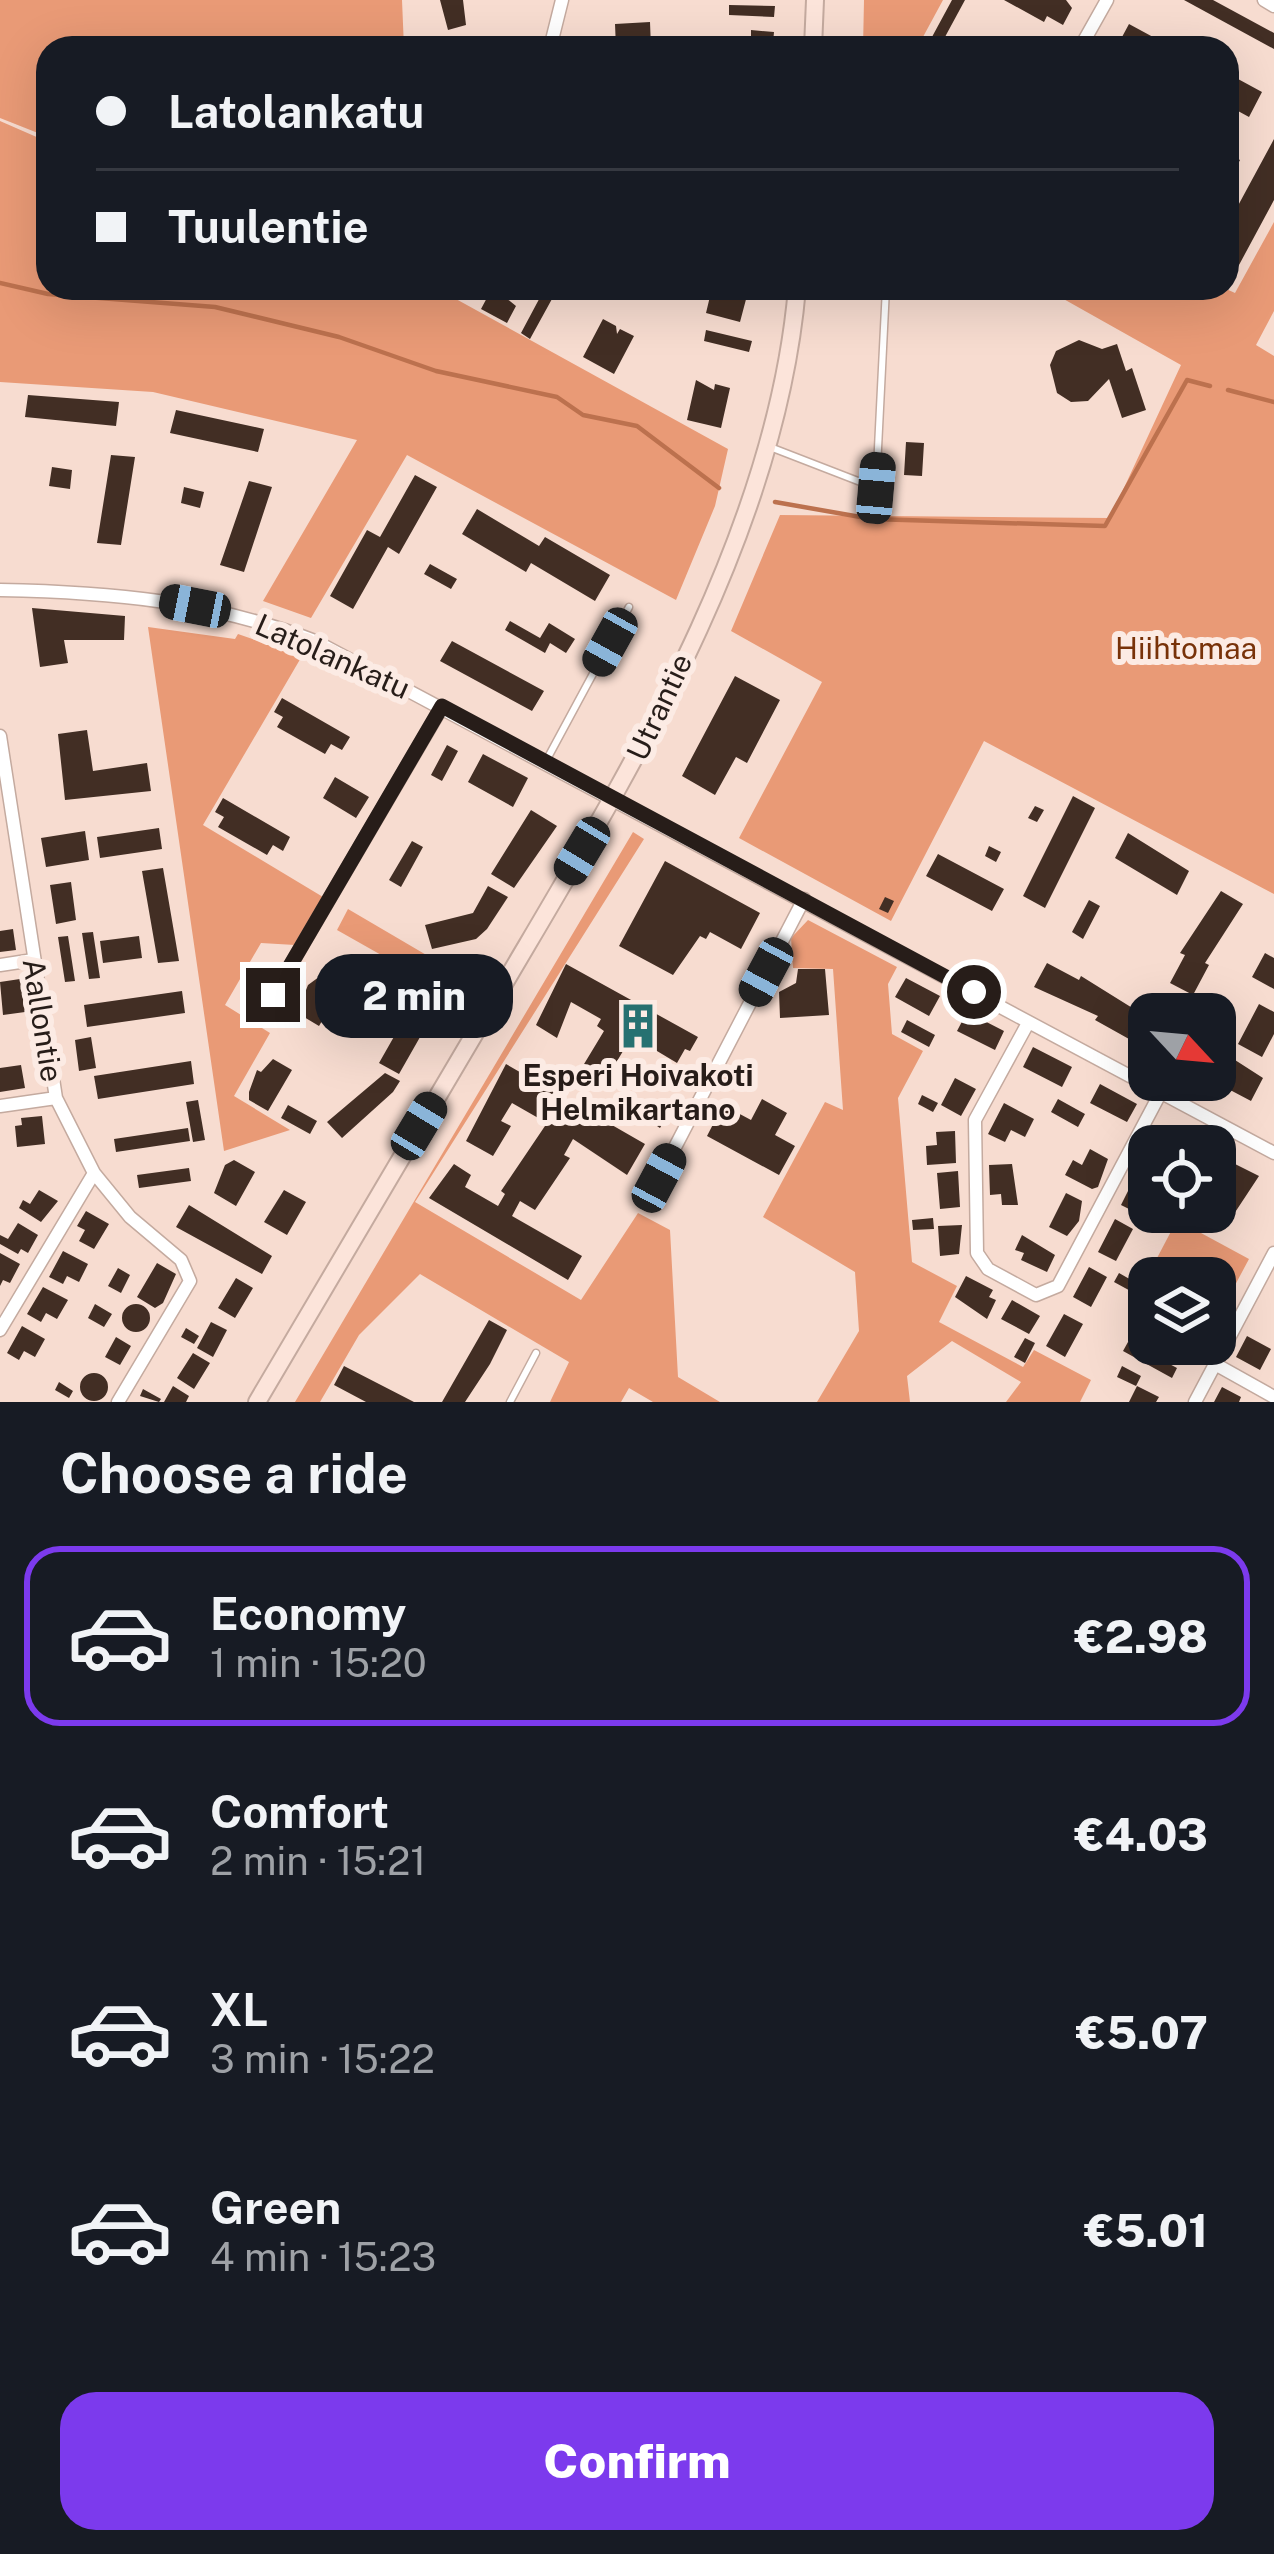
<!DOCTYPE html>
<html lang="en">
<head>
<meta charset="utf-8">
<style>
  body { margin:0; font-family:"Public Sans",sans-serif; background:#20242c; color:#f1f3f6; height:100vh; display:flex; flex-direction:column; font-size:45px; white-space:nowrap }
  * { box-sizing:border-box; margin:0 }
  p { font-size:39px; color:#9ea1a6 }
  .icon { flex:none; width:66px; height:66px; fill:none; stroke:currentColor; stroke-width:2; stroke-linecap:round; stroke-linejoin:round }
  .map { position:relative; height:1402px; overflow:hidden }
  .panel { display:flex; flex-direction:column; background:#171b24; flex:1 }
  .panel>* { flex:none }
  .banner { position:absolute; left:36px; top:36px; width:1203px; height:264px; border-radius:36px; box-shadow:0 12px 48px #0002; display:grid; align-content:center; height:264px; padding:0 60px; background:#171b24 }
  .needle { width:78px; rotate:116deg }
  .fabs { position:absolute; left:1128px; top:993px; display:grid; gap:24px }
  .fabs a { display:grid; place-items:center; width:108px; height:108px; border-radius:24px; background:#171b24; box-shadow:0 12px 48px #0002; font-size:60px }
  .end { position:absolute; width:54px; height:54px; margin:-27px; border:15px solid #271d19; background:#fff; box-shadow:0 0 0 6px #fff }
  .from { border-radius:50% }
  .bubble { position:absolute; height:84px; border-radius:36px; background:#171b24; box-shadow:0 12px 48px #0002; font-size:39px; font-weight:800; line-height:84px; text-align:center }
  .car { position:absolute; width:36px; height:72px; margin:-36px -18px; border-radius:15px; box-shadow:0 0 9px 3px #0007; background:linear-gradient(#222 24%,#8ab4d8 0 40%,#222 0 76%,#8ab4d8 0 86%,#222 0) }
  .banner b { display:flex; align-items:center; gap:42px; height:114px; font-size:45px }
  .banner b+b { border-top:3px solid #363941 }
  .banner i { width:30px; height:30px; background:#f1f3f6 }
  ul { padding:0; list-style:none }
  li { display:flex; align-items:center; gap:36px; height:180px; margin:0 24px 18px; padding:0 36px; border:6px solid transparent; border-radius:36px }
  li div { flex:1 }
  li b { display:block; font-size:45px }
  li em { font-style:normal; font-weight:800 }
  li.current { border-color:#7c3aed }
  li>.icon { width:108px; height:108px; stroke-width:1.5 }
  h2 { padding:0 60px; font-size:54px; line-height:144px }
  .action { display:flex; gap:24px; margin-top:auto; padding:24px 60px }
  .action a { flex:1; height:138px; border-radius:36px; background:#7c3aed; color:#fff; font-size:48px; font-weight:800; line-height:138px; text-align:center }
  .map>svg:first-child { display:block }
  .green { fill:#e99a76 }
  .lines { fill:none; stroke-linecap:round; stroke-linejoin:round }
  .stream { stroke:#bc714e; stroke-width:4.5 }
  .building { fill:#422e24 }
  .lane-casing { stroke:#c4aa9f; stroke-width:9 }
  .street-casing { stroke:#c4aa9f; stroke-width:15 }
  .secondary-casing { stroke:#c4aa9f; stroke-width:20 }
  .lane { stroke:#fff; stroke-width:6 }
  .street { stroke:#fff; stroke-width:12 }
  .secondary { stroke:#fce4da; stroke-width:16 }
  .route { stroke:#271d19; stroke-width:15 }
  .labels { text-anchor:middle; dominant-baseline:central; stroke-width:12; stroke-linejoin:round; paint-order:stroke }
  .park-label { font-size:30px; fill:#783209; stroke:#fcebe4 }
  .street-label { font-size:30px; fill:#271d19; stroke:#fcebe4 }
  .poi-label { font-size:30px; font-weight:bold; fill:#271d19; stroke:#fcebe4 }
</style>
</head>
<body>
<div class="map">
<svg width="1274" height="1402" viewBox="0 0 1274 1402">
  <rect width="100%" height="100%" fill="#f7dcd0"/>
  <!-- green -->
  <path class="green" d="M0,0H402L404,48H48V137L0,118Z
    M864,0H943L917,48H863Z
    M0,121L48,142V288H436L728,449L715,506L676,600L407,455L311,618L263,601L357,440L153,392L0,382Z
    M1274,222V311L1256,345L1274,356V894L984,741L891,921L739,838L822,682L731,631L780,515L1110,518L1181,365L1044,288H1224L1235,293Z
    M148,627L235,639L238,634L302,656L203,825L323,897L295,945L261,943L225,1005L270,1033L234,1096L290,1130L224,1151Z
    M633,832L644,839L415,1202L581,1300L638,1213L670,1230L678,1377L720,1402H653L629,1388L621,1402H550L569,1362L420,1274L359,1335L320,1402H295Z
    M348,909L469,980L459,999L337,930Z
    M808,920L897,967L888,984L892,1034L923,1051L898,1098L912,1262L957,1286L939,1322L1023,1367L1034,1350L1091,1380L1080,1402H1006L1021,1382L952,1341L907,1376L910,1402H817L859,1331L855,1272L763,1217L825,1102L843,1110L833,969L793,968L791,938Z
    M1177,1220L1249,1259L1218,1317L1215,1278L1146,1279Z"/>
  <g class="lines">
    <!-- stream -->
    <path class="stream" d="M0,283L48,294L215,307L339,337L436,371L557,397L583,415L637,426L719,488
      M1228,390L1274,402
      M775,502L872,519L1105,526L1187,380L1210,386"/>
  </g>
  <!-- building -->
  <path class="building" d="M440,0H463L466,25L448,30Z
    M952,0H965L939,48H926Z
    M1004,0H1066L1072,8L1063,25L1047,16L1044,22Z
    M1184,0H1213L1274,33V49Z
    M729,5L775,6L774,17L729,15Z
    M650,22L651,48H616L615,24Z
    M1129,24L1153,37L1147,48H1116L1119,42L1127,47L1130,42L1122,37Z
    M751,30L774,32L773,43L751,41Z
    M1227,73L1262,92L1249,117L1227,105Z
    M1274,139V200L1232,278L1227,276V226Z
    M1231,155L1240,160L1227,185V162Z
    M477,288H504L501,294L516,306L507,323L481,309L489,294Z
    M545,288H558L530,339L521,333Z
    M712,288H749L740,322L706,313Z
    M603,319L616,326L617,334L620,329L634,336L614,374L583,357Z
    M706,330L752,341L749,352L704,341Z
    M1079,340L1102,349L1117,344L1126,371L1132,368L1146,410L1122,418L1109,379L1088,401L1071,402L1057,393L1050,365L1056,351Z
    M696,380L714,390L715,384L730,388L721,428L687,420Z
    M28,395L119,402L116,426L25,417Z
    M176,410L264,429L258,452L170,433Z
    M906,442L924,443L922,476L904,475Z
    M111,455L135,457L121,545L97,543Z
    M52,467L72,470L70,489L49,486Z
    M415,475L437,487L399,554L388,547L353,609L330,596L367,530L380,537Z
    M249,481L272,487L244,572L220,565Z
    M184,487L204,492L200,508L181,503Z
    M477,509L539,546L545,537L610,575L595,601L531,563L526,572L462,534Z
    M430,564L457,579L451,589L424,574Z
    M32,608L125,616L124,640H64L68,663L40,667Z
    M510,621L540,638L549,623L575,639L566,653L550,643L545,653L505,630Z
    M452,641L544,691L532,711L440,661Z
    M735,676L780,700L747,763L736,757L715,795L682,776Z
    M282,698L350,737L342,750L331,744L325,754L277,727L283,717L274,712Z
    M87,730L93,771L147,763L151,791L65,800L58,734Z
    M447,745L458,751L442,781L431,775Z
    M483,754L528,778L513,807L468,782Z
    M335,777L369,797L356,818L323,798Z
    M1073,796L1095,808L1045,908L1023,896Z
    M223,798L290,837L283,851L273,845L267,855L218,827L224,817L215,812Z
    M1035,806L1044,810L1037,822L1028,818Z
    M531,810L557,826L514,888L491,874Z
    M159,828L162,849L100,858L97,837Z
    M85,831L89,860L46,867L41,838Z
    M1128,833L1189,871L1177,895L1115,858Z
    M412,841L423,847L401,887L389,880Z
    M989,846L1001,852L996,862L985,856Z
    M938,854L1004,889L992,911L926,876Z
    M665,861L760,913L741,949L710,932L706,939L700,936L673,975L619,946Z
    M163,868L179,961L158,963L142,871Z
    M71,882L76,920L56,924L50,885Z
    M488,886L508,897L487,929L476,939L432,949L425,925L473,913Z
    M1221,891L1243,904L1205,963L1209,965L1193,995L1170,983L1185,955L1180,953Z
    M885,897L894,901L888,913L879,909Z
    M1089,900L1100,906L1083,939L1072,932Z
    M13,929L16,950L0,952V931Z
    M93,932L100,978L89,979L82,933Z
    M68,936L75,981L65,982L58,937Z
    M139,936L142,958L103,963L100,941Z
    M1265,953L1274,958V989L1252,977Z
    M1047,963L1079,980L1081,976L1142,1014L1129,1039L1095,1020L1098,1016L1034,987Z
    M566,964L698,1037L690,1051L685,1049L677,1063L632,1036L601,1088L578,1074L604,1031L597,1026L601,1019L571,1002L557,1038L536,1025Z
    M798,969H825L829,1015L780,1018L779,992L796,983Z
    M323,974L343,986L319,1026L299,1014V1008L308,985Z
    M364,976L393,993L386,1005L357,988Z
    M906,978L940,996L929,1016L895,997Z
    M20,979L25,1012L3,1015L0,982Z
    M182,991L185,1013L87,1027L84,1005Z
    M416,998L436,1009L399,1074L379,1063Z
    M1259,1004L1274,1012V1034L1262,1057L1238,1044Z
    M967,1012L1004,1031L995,1050L957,1031Z
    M907,1020L935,1035L929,1047L901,1032Z
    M91,1037L96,1068L79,1071L75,1040Z
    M1033,1047L1072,1067L1062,1087L1023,1067Z
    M1221,1051L1263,1078L1251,1101L1215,1082V1052Z
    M273,1059L292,1070L268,1111L249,1100V1092L257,1070L261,1072Z
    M191,1061L194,1084L98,1099L94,1076Z
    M506,1064L645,1144L627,1175L573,1139L564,1155L570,1158L535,1210L520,1201L512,1216L582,1256L568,1280L429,1198L454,1164L471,1175L465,1187L498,1206L505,1194L501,1191L547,1123L512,1103L501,1121L511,1126L493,1156L466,1141Z
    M21,1065L25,1088L0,1092V1068Z
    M385,1073L400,1081L393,1092L342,1138L327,1122Z
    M955,1078L976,1089L961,1116L941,1105Z
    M1100,1084L1137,1104L1127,1122L1090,1103Z
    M922,1095L938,1103L933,1112L918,1104Z
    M762,1099L787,1113L775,1135L795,1146L779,1175L707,1136L723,1105L751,1120Z
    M1058,1099L1085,1114L1078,1127L1051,1112Z
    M198,1100L205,1140L193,1142L186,1102Z
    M1004,1103L1034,1119L1025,1137L1011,1130L1005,1142L988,1134Z
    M288,1105L317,1121L310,1134L281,1118Z
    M657,1111L667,1116L660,1128L651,1122Z
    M42,1116L45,1144L17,1147L15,1126L22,1125L21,1118Z
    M1164,1126L1184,1135L1178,1146H1154Z
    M188,1128L190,1141L116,1152L114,1139Z
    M955,1131L956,1163L927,1165L926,1146L937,1145L936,1132Z
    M1090,1149L1108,1159L1098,1187L1092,1189L1065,1175L1073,1160L1082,1165Z
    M1221,1157L1259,1176L1230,1220L1215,1213V1168Z
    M234,1160L255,1172L236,1206L214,1193L225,1165Z
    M1012,1164L1018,1205H1002L1001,1194L990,1195L989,1165Z
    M189,1168L191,1181L139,1188L137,1175Z
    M1139,1169L1149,1174V1203L1143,1216L1121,1205Z
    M958,1171L960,1207L940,1209L937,1173Z
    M39,1190L58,1201L41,1222L19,1208L23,1200L30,1204Z
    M284,1190L306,1202L287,1235L264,1222Z
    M1066,1193L1082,1201L1079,1221L1067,1236L1049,1227Z
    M189,1205L272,1256L262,1274L176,1227Z
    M86,1211L109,1224L94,1249L79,1241L85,1230L77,1226Z
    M933,1218L934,1229L913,1230L912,1220Z
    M1115,1219L1133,1229L1116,1261L1098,1252Z
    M18,1223L38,1235L28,1253L21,1249L18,1254L0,1244V1235L8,1239Z
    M962,1225L959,1254L940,1256L938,1226Z
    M1022,1235L1055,1255L1047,1272L1021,1260L1024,1253L1015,1250Z
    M63,1251L88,1264L79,1282L67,1276L63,1284L49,1277Z
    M0,1253L20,1264L10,1283L3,1280L0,1286Z
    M157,1263L176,1274L163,1303L155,1308L137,1297Z
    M1089,1267L1107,1277L1091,1307L1073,1297Z
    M118,1268L130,1275L121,1293L108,1286Z
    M1119,1273L1140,1285L1136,1294L1114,1282Z
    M966,1276L993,1290L989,1297L996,1300L987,1319L955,1297Z
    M236,1278L253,1288L235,1318L218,1308Z
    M43,1287L68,1300L57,1319L46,1313L41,1322L27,1314Z
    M1012,1300L1040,1316L1029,1334L1001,1319Z
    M1144,1300L1149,1302V1331L1132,1322Z
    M122 1318a14 14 0 1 1 28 0a14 14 0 1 1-28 0Z
    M95,1304L112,1314L104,1327L88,1318Z
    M1064,1314L1083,1324L1065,1357L1046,1346Z
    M489,1320L507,1330L490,1364L465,1402H442Z
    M211,1322L227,1330L213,1357L197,1348Z
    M22,1326L45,1339L35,1357L24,1351L19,1360L7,1353Z
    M186,1328L199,1336L194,1344L181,1337Z
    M1247,1336L1271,1349L1260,1370L1236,1357Z
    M116,1337L131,1346L120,1365L105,1357Z
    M1025,1338L1035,1343L1025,1363L1014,1357Z
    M1128,1342L1177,1368L1172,1378L1123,1351Z
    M193,1353L210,1363L194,1389L177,1378Z
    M344,1366L414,1402H366L334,1385Z
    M1122,1366L1141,1376L1136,1386L1117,1377Z
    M80 1387a14 14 0 1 1 28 0a14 14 0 1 1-28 0Z
    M59,1382L73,1391L69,1398L55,1390Z
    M173,1386L189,1396L186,1402H164Z
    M1137,1386L1159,1397L1156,1402H1129Z
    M1222,1387L1241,1397L1239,1402H1214Z
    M143,1389L161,1399L159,1402L140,1396Z"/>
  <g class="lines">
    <!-- lane casing -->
    <g class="lane-casing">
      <path id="lane" d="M770,447L876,488L886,288
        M546,761L629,607
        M510,1402L536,1353"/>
    </g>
    <!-- street casing -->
    <g class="street-casing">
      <path id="street" d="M1264,0L1274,6
        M550,48L562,0
        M1080,48L1107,0
        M0,590C110,592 211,601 315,641L1274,1153
        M0,736L56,1098L94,1173L130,1217L181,1260L190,1281L118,1402
        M0,965L33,960
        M273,995L442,707
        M1028,1023L975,1120L977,1253L988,1269L1036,1295L1058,1286L1161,1092
        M0,1106L56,1098
        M659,1178L804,899
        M0,1330L94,1173
        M1215,1364L1274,1397
        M1195,1402L1274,1253"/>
    </g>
    <!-- secondary casing -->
    <g class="secondary-casing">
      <path id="secondary" d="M813,48L815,0
        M257,1402C340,1261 423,1120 507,979C630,770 776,535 797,288"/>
    </g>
    <!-- lane -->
    <use href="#lane" class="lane"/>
    <!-- street -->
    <use href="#street" class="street"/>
    <!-- secondary -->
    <use href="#secondary" class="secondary"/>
  </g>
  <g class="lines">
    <!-- route -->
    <path class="route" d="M273,995L442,706L974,992"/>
  </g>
  <!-- icons -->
  <defs>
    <g id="building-bare" transform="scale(3.6)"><path d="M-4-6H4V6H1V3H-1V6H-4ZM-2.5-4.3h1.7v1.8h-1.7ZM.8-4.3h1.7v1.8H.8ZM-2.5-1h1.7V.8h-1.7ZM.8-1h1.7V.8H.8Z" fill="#267171" stroke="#fcebe4" stroke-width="2.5" paint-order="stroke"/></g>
  </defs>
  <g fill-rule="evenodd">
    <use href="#building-bare" x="638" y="1026"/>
  </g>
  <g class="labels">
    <!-- park labels -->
    <g class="park-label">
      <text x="1186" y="648">Hiihtomaa</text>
    </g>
    <!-- street labels -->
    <g class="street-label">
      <text transform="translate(333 656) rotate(24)">Latolankatu</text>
      <text transform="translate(659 707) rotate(-65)">Utrantie</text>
      <text transform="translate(43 1020) rotate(81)">Aallontie</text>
    </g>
    <!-- poi labels -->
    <g class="poi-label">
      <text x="638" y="1075">Esperi Hoivakoti<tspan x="638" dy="34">Helmikartano</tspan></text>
    </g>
  </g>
</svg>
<div class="fabs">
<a><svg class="needle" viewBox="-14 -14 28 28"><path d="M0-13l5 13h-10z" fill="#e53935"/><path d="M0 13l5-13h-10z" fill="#9ea1a6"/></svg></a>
<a><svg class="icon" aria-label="locate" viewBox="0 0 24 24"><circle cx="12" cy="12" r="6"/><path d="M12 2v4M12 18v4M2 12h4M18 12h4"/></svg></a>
<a><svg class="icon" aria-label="layers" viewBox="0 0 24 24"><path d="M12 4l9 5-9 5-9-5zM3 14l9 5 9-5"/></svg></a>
</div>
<i class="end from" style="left:974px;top:992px"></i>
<i class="end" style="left:273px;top:995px"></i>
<div class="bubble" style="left:315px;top:954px;width:198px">2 min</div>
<i class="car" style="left:876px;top:488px;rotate:5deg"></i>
<i class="car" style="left:195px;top:606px;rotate:281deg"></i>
<i class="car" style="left:610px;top:642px;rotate:209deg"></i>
<i class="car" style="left:582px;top:851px;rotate:211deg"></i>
<i class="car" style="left:766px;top:972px;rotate:208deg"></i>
<i class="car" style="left:419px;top:1126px;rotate:31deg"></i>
<i class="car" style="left:659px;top:1178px;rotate:28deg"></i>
<div class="banner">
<b><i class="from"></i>Latolankatu</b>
<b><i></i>Tuulentie</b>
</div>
</div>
<section class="panel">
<h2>Choose a ride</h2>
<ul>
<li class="current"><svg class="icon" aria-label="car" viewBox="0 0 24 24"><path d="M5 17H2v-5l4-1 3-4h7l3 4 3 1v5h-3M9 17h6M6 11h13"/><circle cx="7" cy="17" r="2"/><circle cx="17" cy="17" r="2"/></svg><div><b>Economy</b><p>1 min · 15:20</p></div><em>€2.98</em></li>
<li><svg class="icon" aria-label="car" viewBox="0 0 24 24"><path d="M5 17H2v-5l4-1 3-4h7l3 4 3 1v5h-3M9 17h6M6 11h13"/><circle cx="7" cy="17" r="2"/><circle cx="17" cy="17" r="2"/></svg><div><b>Comfort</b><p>2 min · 15:21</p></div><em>€4.03</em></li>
<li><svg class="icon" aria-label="car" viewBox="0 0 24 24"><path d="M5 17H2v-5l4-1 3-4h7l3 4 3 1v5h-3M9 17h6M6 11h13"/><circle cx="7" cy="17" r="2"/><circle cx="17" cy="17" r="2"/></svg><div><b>XL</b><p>3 min · 15:22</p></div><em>€5.07</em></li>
<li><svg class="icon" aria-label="car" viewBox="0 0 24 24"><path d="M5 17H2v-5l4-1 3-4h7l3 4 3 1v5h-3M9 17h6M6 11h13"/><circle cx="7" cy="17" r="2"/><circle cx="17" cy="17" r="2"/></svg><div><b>Green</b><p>4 min · 15:23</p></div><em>€5.01</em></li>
</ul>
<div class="action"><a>Confirm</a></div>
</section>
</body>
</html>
